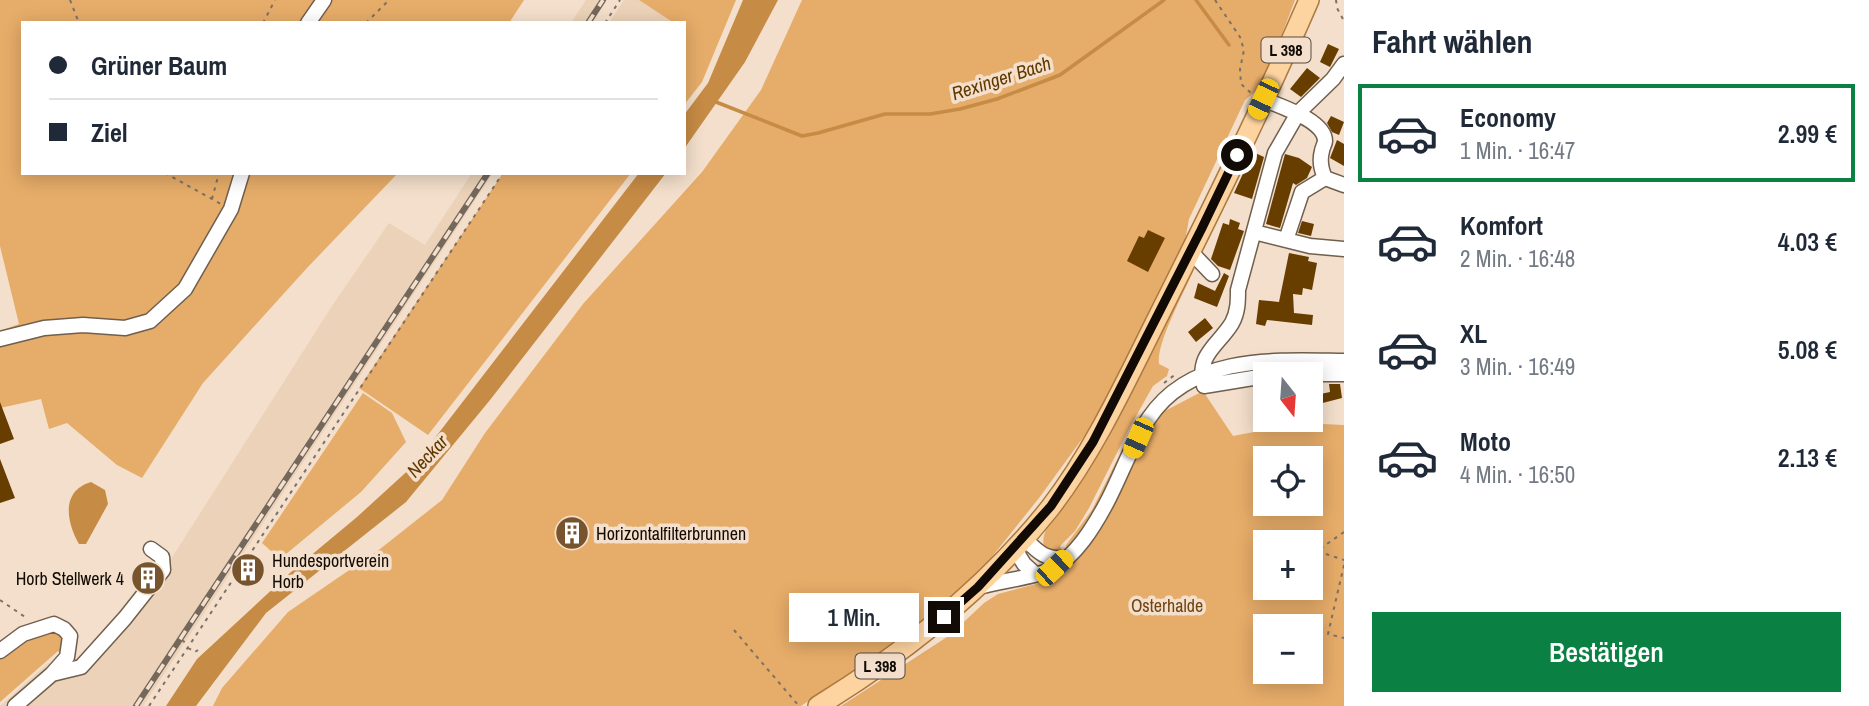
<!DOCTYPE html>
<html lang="de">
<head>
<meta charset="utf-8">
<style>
  body { margin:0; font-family:"Archivo Narrow",sans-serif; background:#f6f6f7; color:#1f2937; height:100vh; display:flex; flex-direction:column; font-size:26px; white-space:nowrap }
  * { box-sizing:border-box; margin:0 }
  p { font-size:23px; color:#747a83 }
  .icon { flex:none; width:38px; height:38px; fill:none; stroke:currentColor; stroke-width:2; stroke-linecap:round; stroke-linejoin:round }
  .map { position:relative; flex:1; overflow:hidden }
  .side { display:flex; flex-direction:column; background:#fff; width:525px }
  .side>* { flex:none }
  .top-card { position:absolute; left:21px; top:21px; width:665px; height:154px; border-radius:0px; box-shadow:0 4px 18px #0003; display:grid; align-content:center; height:154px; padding:0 28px; background:#fff }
  .needle { width:46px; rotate:163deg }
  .buttons { position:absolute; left:1253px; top:362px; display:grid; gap:14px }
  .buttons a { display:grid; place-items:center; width:70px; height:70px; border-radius:0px; background:#fff; box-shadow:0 4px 18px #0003; font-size:35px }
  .end { position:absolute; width:32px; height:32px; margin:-16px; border:9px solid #120b05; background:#fff; box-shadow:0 0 0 4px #fff }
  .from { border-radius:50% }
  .bubble { position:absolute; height:49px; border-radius:0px; background:#fff; box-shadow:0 4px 18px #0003; font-size:23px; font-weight:600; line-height:49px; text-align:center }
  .car { position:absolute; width:21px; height:42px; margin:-21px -10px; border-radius:9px; box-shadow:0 0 5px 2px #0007; background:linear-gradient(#f5c518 24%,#345 0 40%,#f5c518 0 76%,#345 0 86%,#f5c518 0) }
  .top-card b { display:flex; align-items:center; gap:24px; height:66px; font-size:26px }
  .top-card b+b { border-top:2px solid #e0e1e3 }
  .top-card i { width:18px; height:18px; background:#1f2937 }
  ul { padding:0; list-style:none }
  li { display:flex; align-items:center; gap:21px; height:98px; margin:0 14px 10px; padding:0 14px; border:4px solid transparent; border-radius:0px }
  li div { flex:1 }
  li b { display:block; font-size:26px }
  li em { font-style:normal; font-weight:600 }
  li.on { border-color:#0b8043 }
  li>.icon { width:63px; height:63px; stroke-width:1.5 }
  h2 { padding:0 28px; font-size:32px; line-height:84px }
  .action { display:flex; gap:14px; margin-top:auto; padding:14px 28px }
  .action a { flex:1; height:80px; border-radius:0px; background:#0b8043; color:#fff; font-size:28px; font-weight:600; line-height:80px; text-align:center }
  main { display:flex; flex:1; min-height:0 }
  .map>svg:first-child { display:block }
  .built { fill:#ebd2b8 }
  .green { fill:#e6ac69; fill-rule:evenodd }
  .water { fill:#c68b45 }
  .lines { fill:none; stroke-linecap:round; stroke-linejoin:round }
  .stream { stroke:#c68b45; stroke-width:3.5 }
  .building { fill:#683e00 }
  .minor-casing { stroke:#705f4d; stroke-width:17 }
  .major-casing { stroke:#aa7a41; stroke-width:22 }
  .path { stroke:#7e7064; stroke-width:2; stroke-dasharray:3.5 5; stroke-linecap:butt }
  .minor { stroke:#fff; stroke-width:14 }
  .major { stroke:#fdd3a0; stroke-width:19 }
  .rail-casing { stroke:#74675b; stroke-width:6 }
  .rail { stroke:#f3dfcb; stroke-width:3.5; stroke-dasharray:10; stroke-linecap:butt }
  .route { stroke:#120b05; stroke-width:9 }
  .labels { text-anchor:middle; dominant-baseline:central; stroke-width:7; stroke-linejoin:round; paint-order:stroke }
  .shield { fill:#f3dfcb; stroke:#564b40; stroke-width:2 }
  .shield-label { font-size:16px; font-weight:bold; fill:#120b05 }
  .poi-label { font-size:18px; fill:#120b05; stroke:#f3dfcb; text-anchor:start }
  .park-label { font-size:18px; fill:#6f4611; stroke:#f3dfcb }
  .water-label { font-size:19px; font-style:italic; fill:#613900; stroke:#f3dfcb }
</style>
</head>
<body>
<main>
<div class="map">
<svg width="1344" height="706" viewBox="0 0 1344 706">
  <rect width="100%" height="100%" fill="#f3dfcb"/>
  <!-- built -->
  <path class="built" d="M586,0H607L592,23H571Z
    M624,0H639L672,21L609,23Z
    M472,173H493L143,706H0L48,663L79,673L159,578L332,306L389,223L425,245Z"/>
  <!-- green -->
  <path class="green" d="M0,0H524L509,23H23V173H398L306,269L203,383L142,478L117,465L67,423L49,429L41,399L0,408V331L19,324L0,246Z
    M639,0H736L702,82L684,105V23H670L671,21Z
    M802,0H1295L1262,86L1245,100L1189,219L1185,241L1093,424L1039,498L983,568L939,613L801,706H213L222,688L288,612L380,549L442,500L485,433L583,304L702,172L761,90Z
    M503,173H631L428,435L359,388Z
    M1193,265L1194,269C1185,291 1156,343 1159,364L1169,369L1167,376L1153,386L1131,425L1089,508L1075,531L1060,546L1062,551L1058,553L1045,549C1041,539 1045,532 1049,523Z
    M1203,391L1233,436L1301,423L1344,425V706H841L950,635L984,603L998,594L1051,580L1070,568L1105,522L1144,440L1161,413ZM1265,458H1311V504H1265ZM1265,542H1311V588H1265ZM1265,626H1311V672H1265Z
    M363,393L392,413L406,442L361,492L280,559L262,543Z
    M1149,404L1102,502L1080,533L1067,548L1066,545L1092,510L1133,428Z
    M54,627L66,632L61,653L58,651L0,702V655L10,645Z"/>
  <!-- water -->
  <path class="water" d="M743,0H778L745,62L684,149V115L708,83Z
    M639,173H666L490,400L406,502L266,613L196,706H166L197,659L291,572L357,517L414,465Z
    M91,482L105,490L108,504L86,544H79C66,521 61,491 91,482Z"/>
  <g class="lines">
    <!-- stream -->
    <path class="stream" d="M1196,0L1229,45
      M716,102L802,136L818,133L885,114H930L960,109L997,99L1060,75L1164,0"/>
  </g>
  <!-- building -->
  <path class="building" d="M1328,44L1339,49L1330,67L1320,62Z
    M1307,68L1320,78L1301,97L1290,89Z
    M1331,116L1344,122L1339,135L1332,132L1327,123Z
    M1337,140L1344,144V166L1330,158Z
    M1253,152L1264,157L1252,199L1234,193Z
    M1285,154L1299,158L1312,167L1307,178L1296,185L1293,183L1280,228L1266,224Z
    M1230,219L1240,223L1238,229L1244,231L1230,270L1218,266L1211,259L1223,223L1229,225Z
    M1302,221L1314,224L1311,236L1298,233Z
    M1148,230L1165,238L1148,272L1127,261L1139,236L1144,238Z
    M1289,253L1309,257L1308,261L1317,263L1312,290L1303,288L1302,295L1293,294L1294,313L1313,315L1312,325L1267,320L1265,326L1256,324L1259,300L1279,302Z
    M1224,273L1229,276L1217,307L1194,298L1198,283L1215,291Z
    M1205,318L1213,328L1196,342L1188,332Z
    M1329,384H1340L1342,398L1311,406V396L1330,392Z
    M0,402L14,439L0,444Z
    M0,459L15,498L0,503Z
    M563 532a9 9 0 1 1 18 0a9 9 0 1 1-18 0Z"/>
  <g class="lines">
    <!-- minor casing -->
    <g class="minor-casing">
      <path id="minor" d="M308,23L324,0
        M1263,99C1279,106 1325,120 1325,141C1325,144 1322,148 1322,151C1319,161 1321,169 1325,178L1302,192L1286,240
        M1325,178L1344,185
        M1254,232L1310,246L1344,249
        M1191,252L1212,274
        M0,339L44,328L83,325L125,328L150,321L185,289L231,209L242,173
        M1276,374H1344
        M1265,376L1204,386C1196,354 1218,346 1232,323C1238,312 1238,301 1238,290L1275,153L1298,113L1333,79L1344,64
        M1024,538C1038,552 1045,560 1065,558
        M1014,548L1024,564L1035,574
        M979,587C998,581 1038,577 1052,569C1076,556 1093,528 1106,504C1121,476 1131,445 1149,418C1192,354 1276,360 1344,361
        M0,651L23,634L54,624L64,629L70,636L67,657L52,674
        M15,706L52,674L81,667L125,618L163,570L162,557L151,549"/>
    </g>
    <!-- major casing -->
    <g class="major-casing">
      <path id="major" d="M818,706C906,652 986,589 1050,508C1094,451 1127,379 1159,315C1211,211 1263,106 1309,0"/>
    </g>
    <!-- path -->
    <path class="path" d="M70,0L79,23
      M1215,0L1240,37L1244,50L1240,69L1241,84L1251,93
      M1336,0L1337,8L1344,21
      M263,23L275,0
      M366,23L389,0
      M605,23L620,0
      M165,173L221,204
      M212,199L219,173
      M1164,383L1176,374
      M1344,532L1317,551L1344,560
      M1344,565L1328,634L1344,638
      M0,600L28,619
      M734,630L799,706
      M182,640L188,645
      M188,648L195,652L198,650
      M149,706L503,173"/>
    <!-- minor -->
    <use href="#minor" class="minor"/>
    <!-- major -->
    <use href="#major" class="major"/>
    <!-- rail casing -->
    <g class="rail-casing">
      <path id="rail" d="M588,23L603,0
        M136,706L488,173"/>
    </g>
    <!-- rail -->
    <use href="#rail" class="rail"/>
  </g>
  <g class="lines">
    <!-- route -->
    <path class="route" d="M944,617L978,587L1051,506L1093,442L1201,230L1237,155"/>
  </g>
  <!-- icons -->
  <defs>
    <g id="building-disc" transform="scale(1.75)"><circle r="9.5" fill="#77542d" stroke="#f3dfcb"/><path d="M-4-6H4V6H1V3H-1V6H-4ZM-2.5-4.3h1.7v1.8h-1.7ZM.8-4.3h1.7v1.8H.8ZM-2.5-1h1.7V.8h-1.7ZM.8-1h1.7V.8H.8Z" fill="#fff"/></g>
  </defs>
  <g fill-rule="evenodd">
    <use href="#building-disc" x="572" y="533"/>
    <use href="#building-disc" x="248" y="570"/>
    <use href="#building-disc" x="148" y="578"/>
  </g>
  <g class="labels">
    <!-- shield labels -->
    <g class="shield">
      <rect x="1261.5" y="37.5" width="49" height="25" rx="5"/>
      <rect x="855.5" y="653.5" width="49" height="25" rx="5"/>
    </g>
    <g class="shield-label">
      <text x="1286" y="50">L 398</text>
      <text x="880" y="666">L 398</text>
    </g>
    <!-- poi labels -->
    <g class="poi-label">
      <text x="596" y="533">Horizontalfilterbrunnen</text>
      <text x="272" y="560">Hundesportverein<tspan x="272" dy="21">Horb</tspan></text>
      <text x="124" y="578" text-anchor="end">Horb Stellwerk 4</text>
    </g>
    <!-- park labels -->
    <g class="park-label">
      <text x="1167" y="605">Osterhalde</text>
    </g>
    <!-- water labels -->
    <g class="water-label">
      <text transform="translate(1001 78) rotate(-18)">Rexinger Bach</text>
      <text transform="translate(427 456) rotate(-47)">Neckar</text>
    </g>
  </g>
</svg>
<div class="buttons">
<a><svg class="needle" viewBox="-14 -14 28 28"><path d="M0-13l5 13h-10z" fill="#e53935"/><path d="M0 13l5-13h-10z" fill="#747a83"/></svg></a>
<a><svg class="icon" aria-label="locate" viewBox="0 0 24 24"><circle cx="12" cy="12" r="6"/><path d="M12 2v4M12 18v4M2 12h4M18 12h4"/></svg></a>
<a>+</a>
<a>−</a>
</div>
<i class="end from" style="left:1237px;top:155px"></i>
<i class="end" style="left:944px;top:617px"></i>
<div class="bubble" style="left:789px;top:593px;width:130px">1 Min.</div>
<i class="car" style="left:1263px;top:99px;rotate:205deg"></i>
<i class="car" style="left:1138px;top:438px;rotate:204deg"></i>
<i class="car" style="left:1054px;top:568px;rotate:47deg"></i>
<div class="top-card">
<b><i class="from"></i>Grüner Baum</b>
<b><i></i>Ziel</b>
</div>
</div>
<section class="side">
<h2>Fahrt wählen</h2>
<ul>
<li class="on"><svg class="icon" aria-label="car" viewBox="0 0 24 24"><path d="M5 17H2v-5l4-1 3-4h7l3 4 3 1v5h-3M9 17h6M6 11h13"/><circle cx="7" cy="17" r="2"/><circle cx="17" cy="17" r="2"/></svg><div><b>Economy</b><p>1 Min. · 16:47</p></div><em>2.99 €</em></li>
<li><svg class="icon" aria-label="car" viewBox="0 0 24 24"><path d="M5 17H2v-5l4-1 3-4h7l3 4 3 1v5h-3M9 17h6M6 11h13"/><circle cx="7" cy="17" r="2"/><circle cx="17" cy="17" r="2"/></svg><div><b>Komfort</b><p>2 Min. · 16:48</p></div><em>4.03 €</em></li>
<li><svg class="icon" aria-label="car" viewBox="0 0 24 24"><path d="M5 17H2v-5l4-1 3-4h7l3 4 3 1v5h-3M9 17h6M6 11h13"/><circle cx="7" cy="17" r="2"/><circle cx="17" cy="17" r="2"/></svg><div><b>XL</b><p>3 Min. · 16:49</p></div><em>5.08 €</em></li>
<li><svg class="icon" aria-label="car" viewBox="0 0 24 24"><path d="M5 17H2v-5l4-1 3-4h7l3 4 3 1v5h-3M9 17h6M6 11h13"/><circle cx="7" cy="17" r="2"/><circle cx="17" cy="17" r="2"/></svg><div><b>Moto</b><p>4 Min. · 16:50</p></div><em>2.13 €</em></li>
</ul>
<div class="action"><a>Bestätigen</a></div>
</section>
</main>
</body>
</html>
